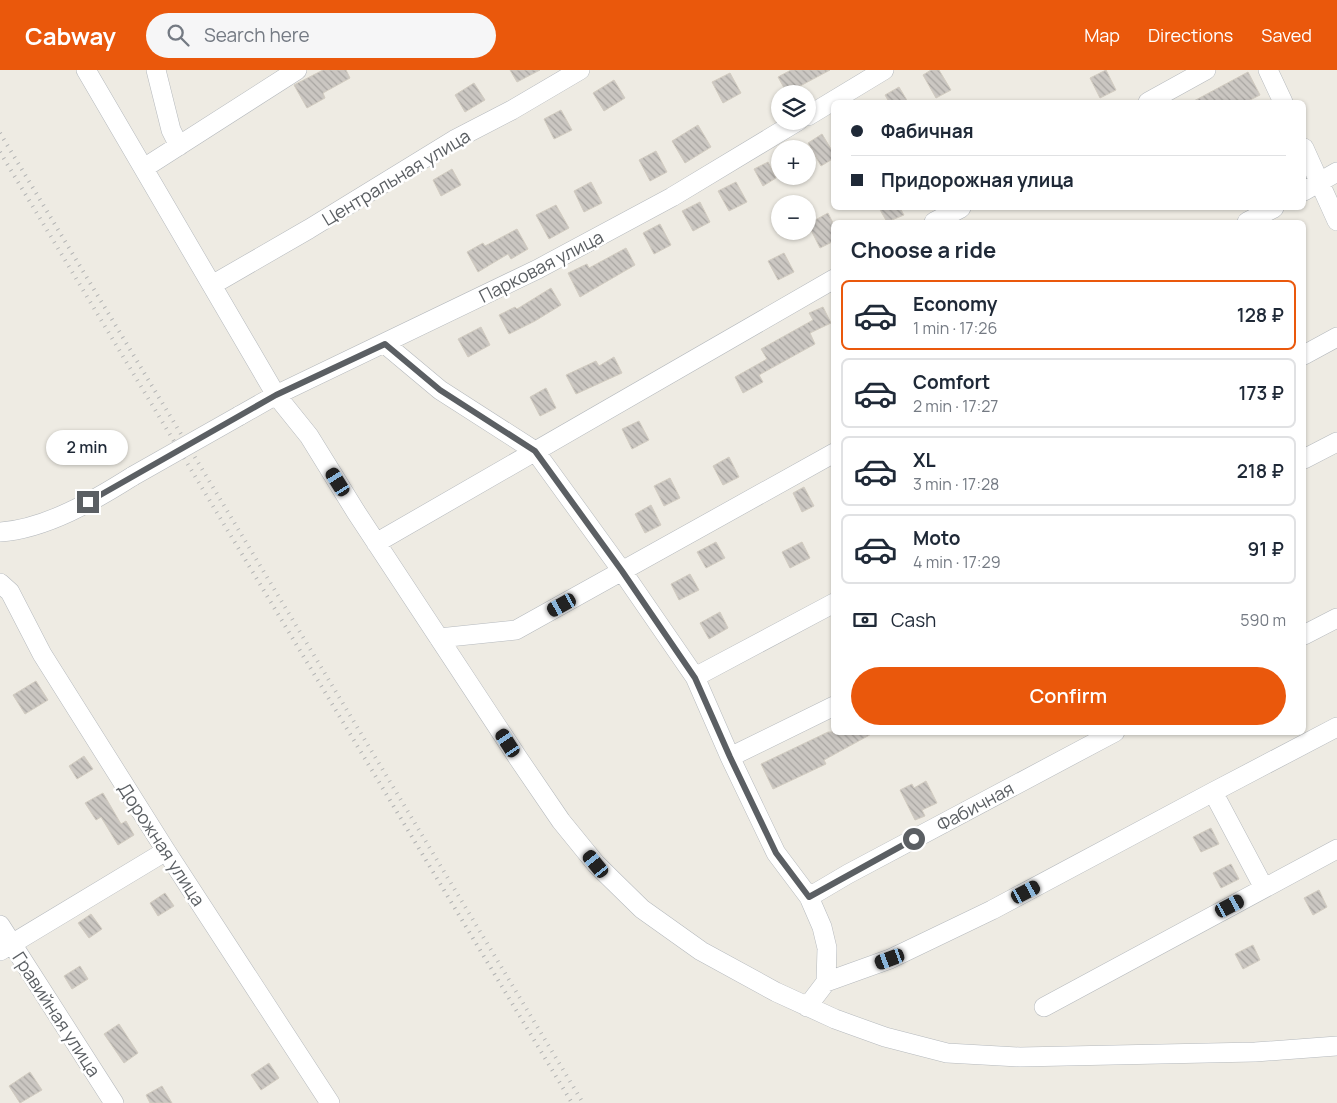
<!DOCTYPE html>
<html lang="en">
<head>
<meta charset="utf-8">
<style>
  body { margin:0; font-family:Manrope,sans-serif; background:#f6f6f7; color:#1f2937; height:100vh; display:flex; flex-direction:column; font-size:19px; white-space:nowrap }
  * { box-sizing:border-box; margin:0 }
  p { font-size:16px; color:#747a83 }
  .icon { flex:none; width:28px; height:28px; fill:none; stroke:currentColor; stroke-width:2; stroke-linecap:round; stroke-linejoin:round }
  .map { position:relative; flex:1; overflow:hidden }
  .details { position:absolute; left:831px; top:150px; width:475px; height:515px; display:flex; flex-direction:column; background:#fff; border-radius:8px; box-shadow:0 1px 4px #0004 }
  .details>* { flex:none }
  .top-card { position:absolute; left:831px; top:30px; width:475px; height:110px; border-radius:8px; box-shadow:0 1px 4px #0004; display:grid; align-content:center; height:110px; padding:0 20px; background:#fff }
  .fabs { position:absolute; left:771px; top:15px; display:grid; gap:10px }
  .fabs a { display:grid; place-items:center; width:45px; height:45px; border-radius:50%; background:#fff; box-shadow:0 1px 4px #0004; font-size:25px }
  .end { position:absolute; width:22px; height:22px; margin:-11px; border:6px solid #5b5f63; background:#fff; box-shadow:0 0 0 2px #fff }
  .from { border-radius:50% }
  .bubble { position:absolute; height:35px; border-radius:18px; background:#fff; box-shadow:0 1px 4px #0004; font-size:16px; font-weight:600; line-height:35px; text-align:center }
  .car { position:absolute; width:15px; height:30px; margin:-15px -8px; border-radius:6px; box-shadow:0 0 4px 1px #0007; background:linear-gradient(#222 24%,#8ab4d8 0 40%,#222 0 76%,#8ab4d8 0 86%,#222 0) }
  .top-card b { display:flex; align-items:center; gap:18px; height:48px; font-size:19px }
  .top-card b+b { border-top:1px solid #e0e1e3 }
  .top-card i { width:12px; height:12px; background:#1f2937 }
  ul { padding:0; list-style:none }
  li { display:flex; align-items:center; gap:15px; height:70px; margin:0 10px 8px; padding:0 10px; border:2px solid #e0e1e3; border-radius:8px }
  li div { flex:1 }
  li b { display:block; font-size:19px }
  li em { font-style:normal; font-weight:600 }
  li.current { border-color:#ea580c }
  li>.icon { width:45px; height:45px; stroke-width:1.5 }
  h2 { padding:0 20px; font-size:22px; line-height:60px }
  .pay { display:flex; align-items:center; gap:12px; height:55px; padding:0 20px; font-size:19px }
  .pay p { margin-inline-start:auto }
  .button { display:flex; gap:10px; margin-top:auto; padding:10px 20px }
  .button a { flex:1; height:58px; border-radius:30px; background:#ea580c; color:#fff; font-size:20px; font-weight:600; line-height:58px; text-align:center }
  header { display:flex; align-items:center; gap:30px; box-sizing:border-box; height:70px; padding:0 25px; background:#ea580c; color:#fff }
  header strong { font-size:24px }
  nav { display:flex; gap:28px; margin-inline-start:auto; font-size:18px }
  .search { width:350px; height:45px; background:#f6f6f7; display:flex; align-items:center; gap:12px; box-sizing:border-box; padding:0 18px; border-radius:28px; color:#747a83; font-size:19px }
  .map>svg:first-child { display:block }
  .building { fill:url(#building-back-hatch); stroke:#d2ccc1 }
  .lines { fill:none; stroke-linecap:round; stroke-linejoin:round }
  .minor-casing { stroke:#b5b9bd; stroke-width:20 }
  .minor { stroke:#fff; stroke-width:19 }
  .rail { stroke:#b2b3b3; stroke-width:4; stroke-dasharray:1 6; stroke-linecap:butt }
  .minor-bridge-casing { stroke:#b5b9bd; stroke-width:20; stroke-linecap:butt }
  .minor-bridge { stroke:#fff; stroke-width:19 }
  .route { stroke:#5b5f63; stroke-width:6 }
  .labels { text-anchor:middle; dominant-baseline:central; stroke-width:5; stroke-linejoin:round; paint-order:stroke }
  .street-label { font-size:18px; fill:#5b5f63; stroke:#fff }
</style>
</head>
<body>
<header>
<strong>Cabway</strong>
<div class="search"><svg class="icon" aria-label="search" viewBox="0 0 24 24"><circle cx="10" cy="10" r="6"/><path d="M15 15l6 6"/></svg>Search here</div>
<nav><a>Map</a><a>Directions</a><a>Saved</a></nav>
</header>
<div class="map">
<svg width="1337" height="1033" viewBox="0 0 1337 1033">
  <defs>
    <pattern id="building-back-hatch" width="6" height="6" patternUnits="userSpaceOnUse" patternTransform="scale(1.25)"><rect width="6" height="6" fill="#cbc7c2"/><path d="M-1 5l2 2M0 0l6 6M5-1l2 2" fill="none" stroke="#a8a5a1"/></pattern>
  </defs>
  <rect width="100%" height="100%" fill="#eeebe3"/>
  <!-- building -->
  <path class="building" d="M323,0H346L350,8L323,23L325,28L307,38L294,15Z
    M510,0H540L517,12Z
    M791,0H830L787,23L778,7Z
    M931,0H939L951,20L936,28L923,5Z
    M1106,0L1116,20L1100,28L1090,8Z
    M1248,2L1260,25L1246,32H1192Z
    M730,3L741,23L723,33L712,12Z
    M614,10L625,28L604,41L593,23Z
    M474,13L485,30L465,42L455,25Z
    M899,17L908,32H889L885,25Z
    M561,40L572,60L554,69L544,49Z
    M698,55L711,77L685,93L672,71Z
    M822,64L834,84V88L821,96L808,73Z
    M656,81L667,102L650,111L639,90Z
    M768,92L776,108L763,116L754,99Z
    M452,99L461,115L441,126L433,110Z
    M591,112L602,133L584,142L574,121Z
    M736,112L747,132L729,141L718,121Z
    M700,132L710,152L693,161L682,141Z
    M556,135L569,158L549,169L536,145Z
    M879,138H900L904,145L887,152Z
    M828,143L834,155V171L820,178L808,154Z
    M660,154L671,175L654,184L643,163Z
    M517,159L528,179L511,189L508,184L478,202L467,182L483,173L485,176Z
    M626,178L635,195L580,227L568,203L587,194L589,198Z
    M784,183L794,202L778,210L768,191Z
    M551,218L561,235L535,251L509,264L499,245L515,237L517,239Z
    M823,237L831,253L810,263L815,274L759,305L763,312L743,323L735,307L767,289L761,279L813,250L809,243Z
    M481,257L490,275L468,287L458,269Z
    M614,287L622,303L576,324L566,305L596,291L599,296Z
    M546,318L556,338L540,346L530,327Z
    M639,351L649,370L632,379L622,359Z
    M729,387L739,407L723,415L713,396Z
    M670,408L680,428L664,436L654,416Z
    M804,417L814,436L802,442L793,423Z
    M651,435L661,455L645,463L635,444Z
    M716,472L725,488L706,498L697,482Z
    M802,472L810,488L790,498L782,482Z
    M690,504L699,520L679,530L671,514Z
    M720,542L728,558L709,569L700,553Z
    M36,611L48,630L25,644L13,625Z
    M828,662H875L824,690L826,694L773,719L761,694Z
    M84,686L93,699L77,709L69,696Z
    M926,711L937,733L922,740L925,746L915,750L900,720L912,714L914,718Z
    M103,723L121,754L126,751L134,765L118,775L101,747L96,750L85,733Z
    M1211,758L1219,774L1201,782L1193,767Z
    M1231,794L1239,809L1221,818L1213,803Z
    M1319,820L1327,837L1313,845L1304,828Z
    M165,823L174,836L158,846L150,833Z
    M91,844L102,859L89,868L78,853Z
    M1253,875L1260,890L1243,899L1235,884Z
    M80,896L88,909L72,919L64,906Z
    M119,954L138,983L124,993L104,964Z
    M269,993L279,1008L261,1020L251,1005Z
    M30,1002L42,1020L20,1033L9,1016Z
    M162,1016L172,1033H150L146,1025Z"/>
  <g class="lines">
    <!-- minor casing -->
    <g class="minor-casing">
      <path id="minor" d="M86,0L276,325L538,199L672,127L798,51
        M156,0L171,60L179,76
        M1268,0L1283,32
        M1148,32L1206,0
        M808,46L884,0
        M1304,78L1337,151
        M144,98L297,0
        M1304,121L1337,102
        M934,152L961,138
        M1247,152L1274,138
        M212,215L309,159L454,70L512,40L580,0
        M385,274L440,320L535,381L622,501L695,607L730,687L776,783L809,827
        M1304,285L1337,267
        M239,346L276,325L309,366L356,442L518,688L561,751L596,794L642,839L701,881L776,922L835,949L885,967L947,983L1020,987L1255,982L1337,976
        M1304,389L1337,372
        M0,462C46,459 95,430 133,406
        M376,473L834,209
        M0,513L10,522L42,584L166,781L330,1033
        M1304,565L1337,548
        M439,568L516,560L834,383
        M695,607L834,533
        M730,687L834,636
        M1213,722L1264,818
        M0,855L114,1033
        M0,881L166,781
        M826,912L827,878L822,857L809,827L848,804L1115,662
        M807,937L826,912L890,889L992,840L1213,722L1337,657
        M1044,937L1337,779"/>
    </g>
    <!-- minor -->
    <use href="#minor" class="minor"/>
    <!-- rail -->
    <path class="rail" d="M0,63L583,1033
      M0,82L572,1033"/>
    <!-- minor-bridge casing -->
    <g class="minor-bridge-casing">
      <path id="minor-bridge" d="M133,406L239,346"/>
    </g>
    <!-- minor-bridge -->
    <use href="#minor-bridge" class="minor-bridge"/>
  </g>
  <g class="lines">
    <!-- route -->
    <path class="route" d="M88,432L276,325L385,274L440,320L535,381L622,501L695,608L730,687L776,783L809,827L914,769"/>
  </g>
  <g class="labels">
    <!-- street labels -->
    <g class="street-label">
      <text transform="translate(396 107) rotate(-31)">Центральная улица</text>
      <text transform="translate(541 196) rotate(-27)">Парковая улица</text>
      <text transform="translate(975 736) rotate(-28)">Фабичная</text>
      <text transform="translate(162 774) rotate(57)">Дорожная улица</text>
      <text transform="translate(57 944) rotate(57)">Гравийная улица</text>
    </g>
  </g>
</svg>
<div class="fabs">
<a><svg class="icon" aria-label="layers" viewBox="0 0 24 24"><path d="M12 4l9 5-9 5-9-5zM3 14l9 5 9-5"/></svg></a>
<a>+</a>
<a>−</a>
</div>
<i class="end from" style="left:914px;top:769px"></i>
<i class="end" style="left:88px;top:432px"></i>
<div class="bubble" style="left:46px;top:360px;width:82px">2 min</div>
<i class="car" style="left:338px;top:412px;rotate:328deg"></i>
<i class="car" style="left:562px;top:535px;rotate:241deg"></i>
<i class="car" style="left:508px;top:673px;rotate:327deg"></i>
<i class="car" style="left:596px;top:794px;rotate:321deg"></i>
<i class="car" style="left:1026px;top:822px;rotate:62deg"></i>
<i class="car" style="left:1230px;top:836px;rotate:62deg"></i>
<i class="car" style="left:890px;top:889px;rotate:250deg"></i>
<div class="top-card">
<b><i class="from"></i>Фабичная</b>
<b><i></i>Придорожная улица</b>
</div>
<section class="details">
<h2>Choose a ride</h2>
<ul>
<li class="current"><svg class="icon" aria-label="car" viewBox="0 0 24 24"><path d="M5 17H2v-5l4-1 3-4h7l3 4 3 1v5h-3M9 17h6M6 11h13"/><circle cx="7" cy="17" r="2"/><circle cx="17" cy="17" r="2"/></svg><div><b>Economy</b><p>1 min · 17:26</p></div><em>128 ₽</em></li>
<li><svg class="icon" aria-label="car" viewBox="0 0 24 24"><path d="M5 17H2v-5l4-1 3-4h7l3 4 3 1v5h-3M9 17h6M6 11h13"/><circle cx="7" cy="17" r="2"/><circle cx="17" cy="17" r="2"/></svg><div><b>Comfort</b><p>2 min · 17:27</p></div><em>173 ₽</em></li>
<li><svg class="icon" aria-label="car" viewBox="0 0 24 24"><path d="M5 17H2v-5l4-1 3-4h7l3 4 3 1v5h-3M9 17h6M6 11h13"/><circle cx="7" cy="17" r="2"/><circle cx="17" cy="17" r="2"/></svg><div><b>XL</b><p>3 min · 17:28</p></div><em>218 ₽</em></li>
<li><svg class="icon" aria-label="car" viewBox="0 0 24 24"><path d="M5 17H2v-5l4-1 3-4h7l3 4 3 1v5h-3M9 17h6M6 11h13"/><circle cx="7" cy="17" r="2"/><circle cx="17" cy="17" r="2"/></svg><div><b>Moto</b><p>4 min · 17:29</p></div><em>91 ₽</em></li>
</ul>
<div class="pay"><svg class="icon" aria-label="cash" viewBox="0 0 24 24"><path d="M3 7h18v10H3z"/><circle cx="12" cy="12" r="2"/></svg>Cash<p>590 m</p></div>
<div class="button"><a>Confirm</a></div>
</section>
</div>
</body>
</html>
